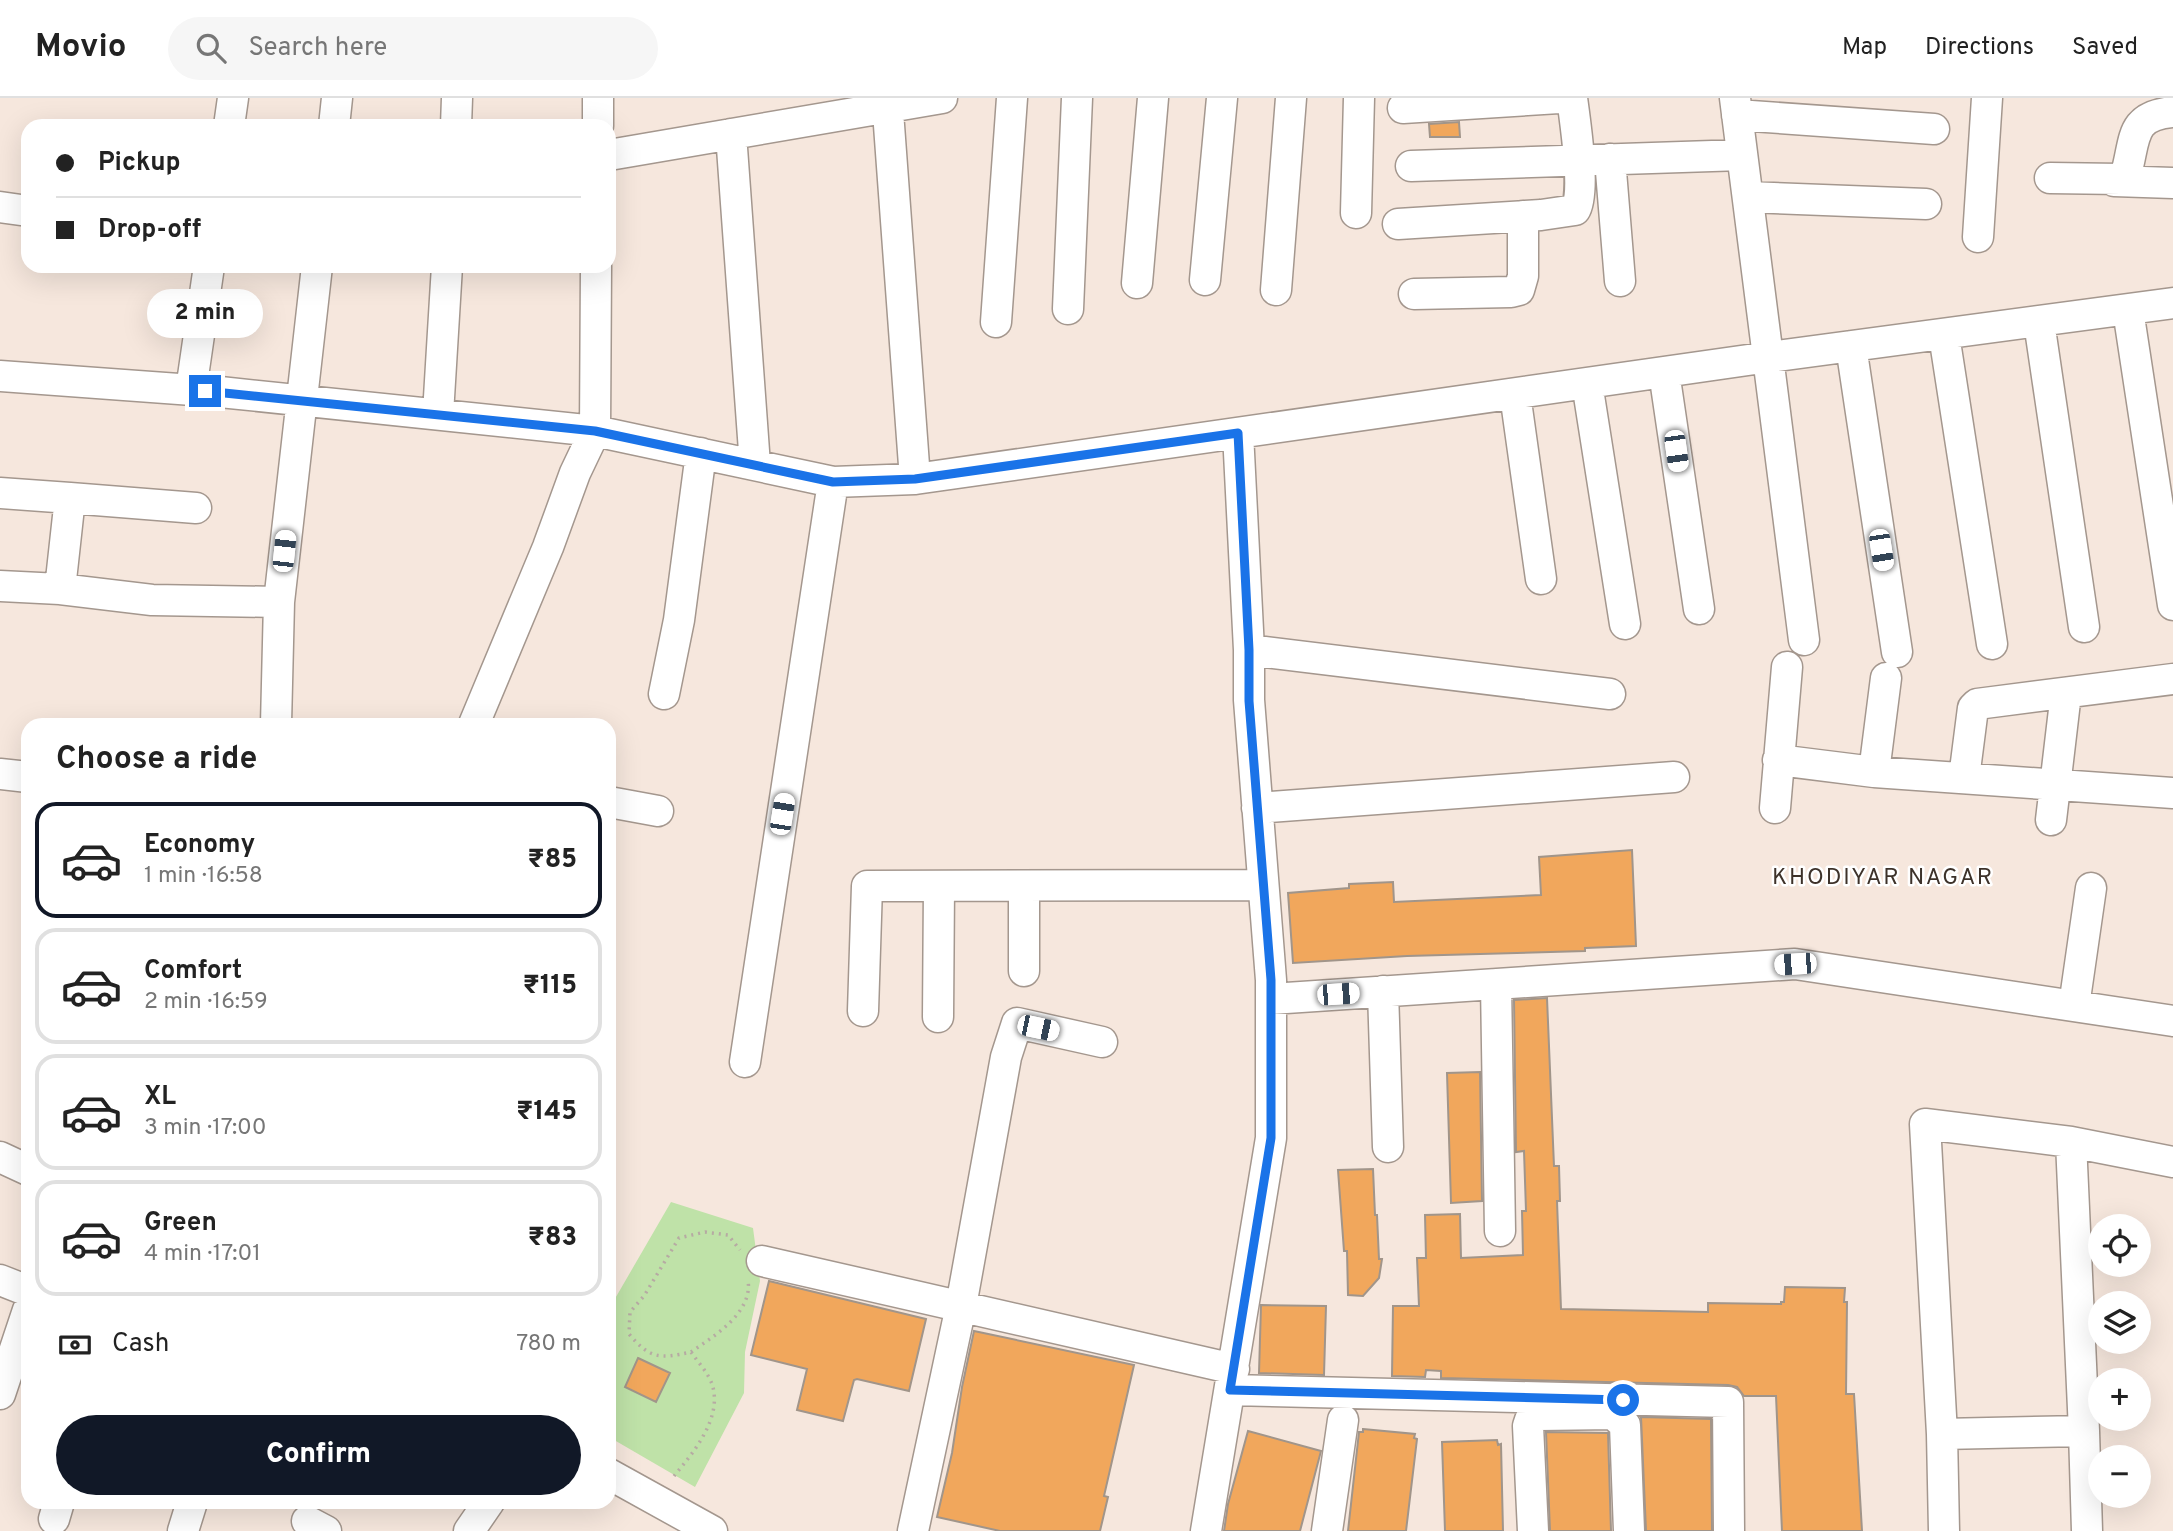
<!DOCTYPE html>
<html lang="en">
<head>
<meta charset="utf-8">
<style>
  body { margin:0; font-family:Overpass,sans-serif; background:#f6f6f6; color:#222; height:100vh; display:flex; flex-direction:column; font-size:26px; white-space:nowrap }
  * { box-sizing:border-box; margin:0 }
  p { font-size:23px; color:#767676 }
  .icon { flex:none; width:38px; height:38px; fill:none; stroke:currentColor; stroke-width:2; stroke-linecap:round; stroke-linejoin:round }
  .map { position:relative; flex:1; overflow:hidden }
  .sheet { position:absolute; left:21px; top:620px; width:595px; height:791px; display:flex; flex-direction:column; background:#fff; border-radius:21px; box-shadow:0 7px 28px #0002 }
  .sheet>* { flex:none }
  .hud { position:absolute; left:21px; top:21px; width:595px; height:154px; border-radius:21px; box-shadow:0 7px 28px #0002; display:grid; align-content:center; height:154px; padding:0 35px; background:#fff }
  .tools { position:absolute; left:2088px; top:1116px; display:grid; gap:14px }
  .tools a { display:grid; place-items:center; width:63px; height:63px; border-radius:50%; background:#fff; box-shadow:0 7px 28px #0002; font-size:35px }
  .end { position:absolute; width:32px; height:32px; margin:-16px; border:9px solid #1a73e8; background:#fff; box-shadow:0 0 0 4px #fff }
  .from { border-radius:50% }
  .bubble { position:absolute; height:49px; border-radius:24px; background:#fff; box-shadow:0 7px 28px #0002; font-size:23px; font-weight:800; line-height:49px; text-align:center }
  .car { position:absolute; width:21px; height:42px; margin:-21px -10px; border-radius:9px; box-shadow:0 0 5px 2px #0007; background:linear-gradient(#fff 24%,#345 0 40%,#fff 0 76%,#345 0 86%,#fff 0) }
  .hud b { display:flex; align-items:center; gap:24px; height:66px; font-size:26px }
  .hud b+b { border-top:2px solid #e0e0e0 }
  .hud i { width:18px; height:18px; background:#222 }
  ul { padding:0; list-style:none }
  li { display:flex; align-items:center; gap:21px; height:116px; margin:0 14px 10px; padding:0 21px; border:4px solid #e0e0e0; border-radius:21px }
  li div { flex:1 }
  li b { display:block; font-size:26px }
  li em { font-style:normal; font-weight:800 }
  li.on { border-color:#111827 }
  li>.icon { width:63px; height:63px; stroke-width:1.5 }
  h2 { padding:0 35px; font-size:32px; line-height:84px }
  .pay { display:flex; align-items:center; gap:18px; height:77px; padding:0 35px; font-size:26px }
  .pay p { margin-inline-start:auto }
  .primary-button { display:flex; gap:14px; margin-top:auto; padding:14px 35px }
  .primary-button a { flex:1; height:80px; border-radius:42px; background:#111827; color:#fff; font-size:28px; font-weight:800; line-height:80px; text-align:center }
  header { display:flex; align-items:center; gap:42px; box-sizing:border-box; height:98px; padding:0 35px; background:#fff; border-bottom:2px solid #e0e0e0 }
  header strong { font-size:33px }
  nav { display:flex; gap:38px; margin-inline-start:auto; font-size:24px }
  .search { width:490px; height:63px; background:#f6f6f6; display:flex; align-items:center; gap:18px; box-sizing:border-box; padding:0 24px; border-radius:38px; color:#767676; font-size:26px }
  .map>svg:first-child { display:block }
  .green { fill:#bfe2a8 }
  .building { fill:#f1a75c; stroke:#a1958a; stroke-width:2 }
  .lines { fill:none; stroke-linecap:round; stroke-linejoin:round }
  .minor-casing { stroke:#a4978e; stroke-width:33 }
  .path { stroke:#b6aaa3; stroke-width:3.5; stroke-dasharray:2 5; stroke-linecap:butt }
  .minor { stroke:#fff; stroke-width:30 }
  .route { stroke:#1a73e8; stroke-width:9 }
  .labels { text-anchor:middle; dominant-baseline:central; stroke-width:5; stroke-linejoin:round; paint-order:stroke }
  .neighbourhood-label { font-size:23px; letter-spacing:2px; fill:#3d322a; stroke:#fff }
</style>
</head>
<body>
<header>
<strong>Movio</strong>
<div class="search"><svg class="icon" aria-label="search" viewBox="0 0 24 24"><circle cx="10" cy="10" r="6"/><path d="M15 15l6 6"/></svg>Search here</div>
<nav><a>Map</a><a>Directions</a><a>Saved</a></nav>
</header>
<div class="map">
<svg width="2173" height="1433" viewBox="0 0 2173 1433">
  <rect width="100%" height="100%" fill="#f6e7dd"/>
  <!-- green -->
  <path class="green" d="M671,1104L753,1130L760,1183L745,1254L744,1295L695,1389L609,1339V1211Z"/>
  <!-- building -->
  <path class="building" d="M1459,24L1460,39H1430L1429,26Z
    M1632,752L1636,848L1585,850V853L1407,858L1293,865L1288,795L1349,790V786L1393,784L1394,804L1541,797L1539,759Z
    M1547,900L1554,1068H1559L1560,1103H1557L1561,1211L1708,1214V1205L1781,1206V1204H1784L1785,1189L1845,1190L1844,1204H1847L1846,1296H1854L1862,1433H1782L1776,1298H1744L1737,1289L1728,1287L1441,1280V1273L1426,1272L1425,1279L1392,1278L1393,1208H1419L1417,1160H1426L1425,1117L1460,1116L1461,1160L1523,1157L1522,1113H1526L1524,1053L1516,1054L1514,902Z
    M1480,974L1482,1103L1451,1105L1447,975Z
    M1373,1071L1375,1117H1377L1379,1161H1382L1379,1180L1363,1198L1348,1197L1347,1153H1344L1338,1072Z
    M769,1183L926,1221L909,1293L857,1281L854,1282L843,1323L797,1312L807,1271L751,1257Z
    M1261,1207L1326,1208L1324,1277L1259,1275Z
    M974,1233L1134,1267L1104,1398L1108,1399L1100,1433H1000L937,1419L952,1355L962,1289Z
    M638,1260L670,1275L656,1304L625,1289Z
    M1641,1319L1711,1321L1712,1433H1646Z
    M1363,1331L1415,1336L1414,1340L1417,1341L1406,1433H1348L1359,1334H1363Z
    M1248,1333L1321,1353L1300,1433H1224L1228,1406Z
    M1546,1334L1608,1335L1611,1433H1550Z
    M1497,1342L1498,1347L1501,1346L1503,1433H1445L1442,1344Z"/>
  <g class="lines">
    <!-- minor casing -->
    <g class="minor-casing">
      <path id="minor" d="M887,0L915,381
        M1735,0L1804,542
        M1403,10L1559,0
        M1737,17L1934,31
        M229,28L233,0
        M334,28L337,0
        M456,28L457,0
        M598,28V0
        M731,36L755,367
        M609,57L942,0
        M1610,61L1620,183
        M1411,68L1742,57
        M2050,80L2121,81L2126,76C2136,41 2129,18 2173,14
        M2114,83L2173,85
        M1748,99L1926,106
        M0,109L28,113
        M1356,115L1359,0
        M1398,126L1541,117L1575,112C1586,96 1575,22 1572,0
        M1978,139L1987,0
        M1205,182L1222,0
        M1137,185L1153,0
        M1276,192L1291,0
        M1414,196L1511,194L1519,192L1523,178V118
        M1068,211L1077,0
        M2128,212L2173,507
        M996,224L1012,0
        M2039,224L2084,529
        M1944,237L1992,546
        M1851,248L1897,554
        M1664,274L1699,511
        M0,278L220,294L595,333L833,384L915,381L1769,259L2173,205
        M1587,285L1625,526
        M191,292L209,168
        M1515,296L1541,481
        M438,316L447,168
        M0,395L70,400L60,491
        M70,400L196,410
        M0,488L60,491L152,502L279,504L317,168
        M1249,552L1610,596
        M664,596L679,522L701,355
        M276,626L279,504
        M474,626L548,449L575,375L595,333L596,168
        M1778,662L1874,674L2173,695
        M1874,674L1886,580
        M0,676L28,679
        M1964,680L1973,610L1977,606L2173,581
        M609,704L658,713
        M1257,710L1674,679
        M1775,710L1787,569
        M2051,722L2066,595
        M1024,788V873
        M1496,886L1500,1133
        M1383,893L1388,1049
        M1271,901L1795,866L2173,923
        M2074,908L2091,790
        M863,913L867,788L1263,787
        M938,919L939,788
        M745,964L833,384
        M2071,1044L2084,1333L1942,1336L1925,1026L2071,1044L2173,1064
        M0,1059L28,1072
        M762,1163L1234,1271
        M0,1182L28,1193
        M1230,1292L1728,1304L1729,1433
        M0,1296L28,1212
        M2084,1333L2087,1433
        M1942,1336L1944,1433
        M609,1376L712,1433
        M54,1421L59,1404
        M307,1423L326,1433
        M183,1433L192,1404
        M469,1433L489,1404
        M913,1433L961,1208L1006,959L1017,925L1102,944
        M1206,1433L1271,1040V882L1249,602V552L1238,335
        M1327,1433L1343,1322
        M1533,1433L1528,1328L1530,1322L1539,1317L1613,1316L1625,1327L1629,1433"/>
    </g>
    <!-- path -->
    <path class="path" d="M691,1254C714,1238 753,1215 748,1182
      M674,1378C694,1354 723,1319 712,1286C708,1275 698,1264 691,1254C660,1261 650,1261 629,1236L630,1214L644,1198L679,1140L705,1134L728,1137L740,1152"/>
    <!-- minor -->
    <use href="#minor" class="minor"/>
  </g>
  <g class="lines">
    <!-- route -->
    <path class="route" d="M205,293L595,333L833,384L915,381L1238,335L1249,552V603L1271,882V1040L1230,1292L1623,1302"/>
  </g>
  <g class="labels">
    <!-- neighbourhood labels -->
    <g class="neighbourhood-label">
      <text x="1883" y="780">KHODIYAR NAGAR</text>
    </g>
  </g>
</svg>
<div class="tools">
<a><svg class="icon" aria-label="locate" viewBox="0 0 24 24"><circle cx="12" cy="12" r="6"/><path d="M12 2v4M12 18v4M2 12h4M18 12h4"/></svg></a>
<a><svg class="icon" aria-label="layers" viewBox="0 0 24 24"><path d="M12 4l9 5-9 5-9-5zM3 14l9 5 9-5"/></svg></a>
<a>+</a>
<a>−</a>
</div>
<i class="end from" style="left:1623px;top:1302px"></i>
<i class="end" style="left:205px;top:293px"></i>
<div class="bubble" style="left:147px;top:191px;width:116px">2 min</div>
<i class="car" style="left:1676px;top:353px;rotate:172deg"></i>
<i class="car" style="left:1881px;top:452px;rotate:171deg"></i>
<i class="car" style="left:284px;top:453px;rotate:6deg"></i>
<i class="car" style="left:782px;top:716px;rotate:9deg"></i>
<i class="car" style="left:1795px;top:866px;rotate:266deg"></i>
<i class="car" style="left:1338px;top:896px;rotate:86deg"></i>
<i class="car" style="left:1038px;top:930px;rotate:102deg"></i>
<div class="hud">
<b><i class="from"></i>Pickup</b>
<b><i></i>Drop-off</b>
</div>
<section class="sheet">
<h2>Choose a ride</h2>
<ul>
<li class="on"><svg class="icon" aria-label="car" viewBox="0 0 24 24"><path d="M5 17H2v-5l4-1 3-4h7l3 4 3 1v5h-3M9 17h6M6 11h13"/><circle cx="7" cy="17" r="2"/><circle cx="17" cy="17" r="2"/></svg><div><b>Economy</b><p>1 min · 16:58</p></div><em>₹85</em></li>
<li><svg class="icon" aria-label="car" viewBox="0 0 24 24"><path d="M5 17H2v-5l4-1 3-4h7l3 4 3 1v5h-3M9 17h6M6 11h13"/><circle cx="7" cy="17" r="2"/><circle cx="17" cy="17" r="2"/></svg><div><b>Comfort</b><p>2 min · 16:59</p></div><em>₹115</em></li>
<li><svg class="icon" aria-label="car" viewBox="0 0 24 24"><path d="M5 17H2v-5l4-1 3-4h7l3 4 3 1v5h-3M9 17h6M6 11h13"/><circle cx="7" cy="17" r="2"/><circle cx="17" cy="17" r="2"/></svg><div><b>XL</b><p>3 min · 17:00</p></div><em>₹145</em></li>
<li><svg class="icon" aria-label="car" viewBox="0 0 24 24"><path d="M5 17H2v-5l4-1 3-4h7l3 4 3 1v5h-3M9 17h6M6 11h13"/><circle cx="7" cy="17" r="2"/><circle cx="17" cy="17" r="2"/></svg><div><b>Green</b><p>4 min · 17:01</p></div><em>₹83</em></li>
</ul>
<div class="pay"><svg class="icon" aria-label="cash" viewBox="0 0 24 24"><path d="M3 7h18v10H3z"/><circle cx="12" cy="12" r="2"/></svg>Cash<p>780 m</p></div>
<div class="primary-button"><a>Confirm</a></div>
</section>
</div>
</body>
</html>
